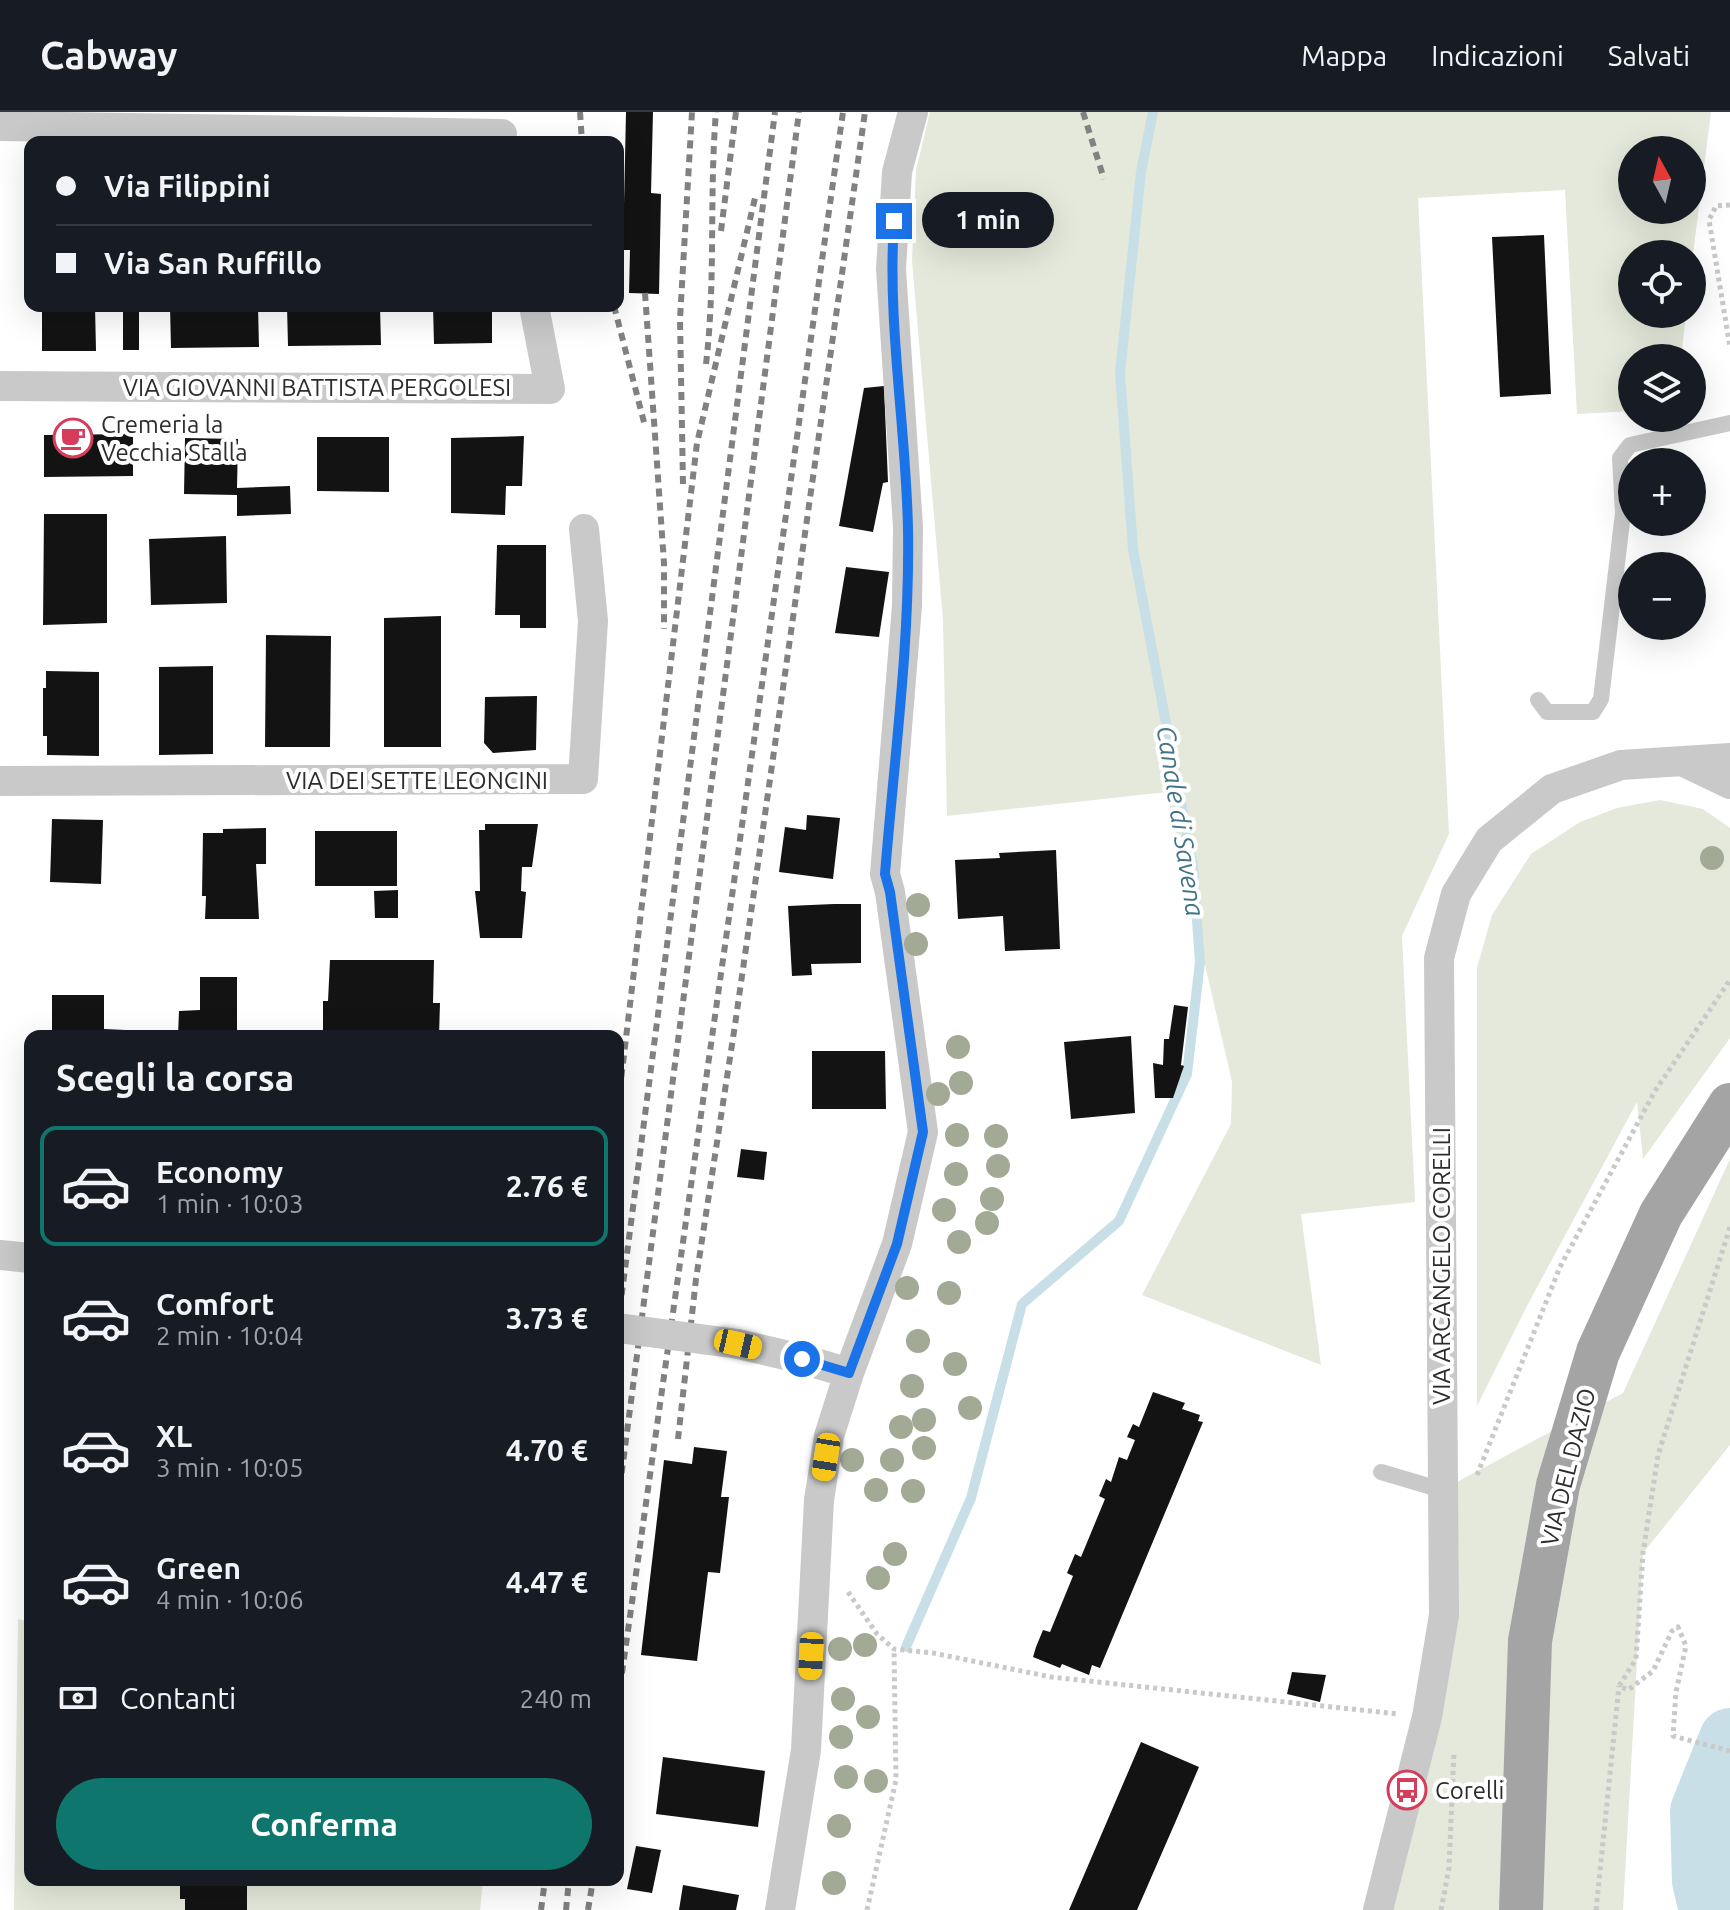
<!DOCTYPE html>
<html lang="it">
<head>
<meta charset="utf-8">
<style>
  body { margin:0; font-family:Ubuntu,sans-serif; background:#242831; color:#f1f3f6; height:100vh; display:flex; flex-direction:column; font-size:30px; white-space:nowrap }
  * { box-sizing:border-box; margin:0 }
  p { font-size:26px; color:#9ea1a6 }
  .icon { flex:none; width:44px; height:44px; fill:none; stroke:currentColor; stroke-width:2; stroke-linecap:round; stroke-linejoin:round }
  .map { position:relative; flex:1; overflow:hidden }
  .side { position:absolute; left:24px; top:918px; width:600px; height:856px; display:flex; flex-direction:column; background:#171b24; border-radius:16px; box-shadow:0 8px 32px #0002 }
  .side>* { flex:none }
  .top-card { position:absolute; left:24px; top:24px; width:600px; height:176px; border-radius:16px; box-shadow:0 8px 32px #0002; display:grid; align-content:center; height:176px; padding:0 32px; background:#171b24 }
  .needle { width:52px; rotate:352deg }
  .tools { position:absolute; left:1618px; top:24px; display:grid; gap:16px }
  .tools a { display:grid; place-items:center; width:88px; height:88px; border-radius:50%; background:#171b24; box-shadow:0 8px 32px #0002; font-size:40px }
  .end { position:absolute; width:36px; height:36px; margin:-18px; border:10px solid #1a73e8; background:#fff; box-shadow:0 0 0 4px #fff }
  .from { border-radius:50% }
  .bubble { position:absolute; height:56px; border-radius:28px; background:#171b24; box-shadow:0 8px 32px #0002; font-size:26px; font-weight:700; line-height:56px; text-align:center }
  .car { position:absolute; width:24px; height:48px; margin:-24px -12px; border-radius:10px; box-shadow:0 0 6px 2px #0007; background:linear-gradient(#f5c518 24%,#345 0 40%,#f5c518 0 76%,#345 0 86%,#f5c518 0) }
  .top-card b { display:flex; align-items:center; gap:28px; height:76px; font-size:30px }
  .top-card b+b { border-top:2px solid #363941 }
  .top-card i { width:20px; height:20px; background:#f1f3f6 }
  ul { padding:0; list-style:none }
  li { display:flex; align-items:center; gap:24px; height:120px; margin:0 16px 12px; padding:0 16px; border:4px solid transparent; border-radius:16px }
  li div { flex:1 }
  li b { display:block; font-size:30px }
  li em { font-style:normal; font-weight:700 }
  li.current { border-color:#0f766e }
  li>.icon { width:72px; height:72px; stroke-width:1.5 }
  h2 { padding:0 32px; font-size:36px; line-height:96px }
  .pay { display:flex; align-items:center; gap:20px; height:88px; padding:0 32px; font-size:30px }
  .pay p { margin-inline-start:auto }
  .button { display:flex; gap:16px; margin-top:auto; padding:16px 32px }
  .button a { flex:1; height:92px; border-radius:48px; background:#0f766e; color:#fff; font-size:32px; font-weight:700; line-height:92px; text-align:center }
  header { display:flex; align-items:center; gap:48px; box-sizing:border-box; height:112px; padding:0 40px; background:#171b24; border-bottom:2px solid #363941 }
  header strong { font-size:38px }
  nav { display:flex; gap:44px; margin-inline-start:auto; font-size:28px }
  .map>svg:first-child { display:block }
  .green { fill:#e4e9db; fill-rule:evenodd }
  .lines { fill:none; stroke-linecap:round; stroke-linejoin:round }
  .stream { stroke:#c8dfe7; stroke-width:10 }
  .river { stroke:#c8dfe7; stroke-width:62 }
  .building { fill:#131313 }
  .path { stroke:#c9c9c9; stroke-width:5; stroke-dasharray:4 4; stroke-linecap:butt }
  .lane { stroke:#c9c9c9; stroke-width:16 }
  .street { stroke:#c9c9c9; stroke-width:30 }
  .primary { stroke:#a4a4a4; stroke-width:44 }
  .rail { stroke:#818181; stroke-width:6; stroke-dasharray:8 6; stroke-linecap:butt }
  .street-bridge { stroke:#c9c9c9; stroke-width:30 }
  .tree { fill:#a2aa95 }
  .route { stroke:#1a73e8; stroke-width:10 }
  .labels { text-anchor:middle; dominant-baseline:central; stroke-width:8; stroke-linejoin:round; paint-order:stroke }
  .street-label { font-size:24px; fill:#2c2c2c; stroke:#fff }
  .poi-label { font-size:24px; fill:#2c2c2c; stroke:#fff; text-anchor:start }
  .water-label { font-size:26px; font-style:italic; fill:#427587; stroke:#fff }
</style>
</head>
<body>
<header>
<strong>Cabway</strong>
<nav><a>Mappa</a><a>Indicazioni</a><a>Salvati</a></nav>
</header>
<div class="map">
<svg width="1730" height="1798" viewBox="0 0 1730 1798">
  <rect width="100%" height="100%" fill="#fff"/>
  <!-- green -->
  <path class="green" d="M930,0H1711L1692,150V142H1632V202H1686L1681,246H1632V299L1577,302L1565,78L1418,86L1449,722L1402,824L1415,1090L1301,1102L1321,1253L1142,1183L1231,1012L1232,970L1183,757L1167,680L947,704L943,508L912,149L916,58ZM1692,38V98H1632V38Z
    M1660,688L1703,697L1730,716V926L1643,1047L1637,990L1528,1192L1477,1294V856L1492,803L1531,742L1580,710L1617,696Z
    M1730,1047V1333L1643,1441L1623,1798H1371L1429,1556L1442,1378L1623,1281Z
    M27,1304L30,1309V1485L24,1483Z
    M18,1507L30,1510V1768H483L480,1798H14Z"/>
  <g class="lines">
    <!-- stream -->
    <path class="stream" d="M906,1535L971,1386L1022,1192L1119,1109L1187,962L1200,850L1193,754L1133,437L1120,261L1141,60L1153,0"/>
    <!-- river -->
    <path class="river" d="M1710,1798L1703,1769L1701,1699L1730,1627"/>
  </g>
  <!-- building -->
  <path class="building" d="M626,0H653L651,81L661,82L659,182L629,181L630,138H623Z
    M1544,123L1551,282L1500,285L1492,125Z
    M42,194H95L96,239H42Z
    M170,194H258L259,235L171,236Z
    M287,194H380L381,233L288,234Z
    M433,194H492V231L434,232Z
    M123,200H139V238H123Z
    M884,274L888,370L883,371L873,420L839,414L864,276Z
    M133,322V364L44,365V323Z
    M524,324L522,374H506L505,403L451,401V326Z
    M317,325H389V380L317,379Z
    M185,326L238,327L237,376L290,374L291,402L237,404V383L184,382Z
    M44,402H107V511L43,513Z
    M226,424L227,491L151,493L149,427Z
    M497,433H546V516H520V503H495Z
    M846,455L889,460L879,525L835,521Z
    M441,504V635H384V506Z
    M266,523L331,524L330,635H265Z
    M213,554V642L159,643V555Z
    M46,559L99,560V644L47,643V624H43V576H46Z
    M537,584L536,638L493,641L484,631L485,585Z
    M807,703L840,706L833,767L779,760L785,715L806,718Z
    M52,707L103,708L101,772L50,770Z
    M485,712H538L532,755H522L521,779L526,780L522,826H480L475,779H480L479,718H485Z
    M266,716V752H256L259,807H205L206,784H202L203,721H223V717Z
    M315,719H397V774H315Z
    M1056,738L1060,837L1005,839L1003,804L958,807L955,748L1000,746L999,741Z
    M398,778V806H375L374,779Z
    M834,792H861V851L811,852L812,863L792,864L788,794Z
    M330,848H434L433,891H440L439,924H323V889H328Z
    M200,865H237V924H178L179,899L200,898Z
    M52,883H104V917L147,919V924H52Z
    M1174,893L1188,895L1181,953L1184,954L1173,986H1155L1153,951L1163,953L1164,927H1169Z
    M1131,924L1135,1001L1071,1007L1064,930Z
    M812,939H885L886,997H812Z
    M741,1037L767,1040L764,1068L737,1065Z
    M1153,1280L1185,1291L1182,1297L1200,1303L1198,1309L1203,1310L1100,1556L1092,1553L1089,1563L1062,1552L1060,1556L1033,1545L1036,1535L1043,1518L1050,1520L1073,1464L1067,1461L1075,1442L1081,1445L1105,1387L1099,1384L1106,1367L1111,1370L1119,1345L1127,1348L1135,1328L1127,1325L1133,1312L1139,1315Z
    M694,1335L727,1339L721,1385H729L720,1461L708,1460L697,1549L641,1543L664,1348L692,1352Z
    M1292,1560L1326,1563L1320,1590L1287,1582Z
    M1141,1630L1199,1655L1178,1704L1137,1798H1069Z
    M663,1645L765,1659L758,1715L656,1702Z
    M636,1734L661,1738L652,1781L627,1777Z
    M180,1768H247V1798H185V1787H180Z
    M683,1773L739,1783L736,1798H679Z"/>
  <g class="lines">
    <!-- path -->
    <path class="path" d="M1730,93L1716,94L1709,108L1730,235
      M1730,1115L1658,1343L1643,1441L1636,1547L1619,1574L1628,1578L1653,1559L1672,1519L1678,1515L1686,1534L1676,1580L1673,1624L1730,1639
      M1477,1363L1560,1155L1655,979L1730,868
      M848,1480L877,1522L894,1537L933,1541L1051,1565L1398,1602
      M867,1798L896,1668L894,1537
      M1441,1798L1449,1756L1454,1640
      M1596,1798L1619,1574"/>
    <!-- lane -->
    <path class="lane" d="M1538,588L1547,600H1593L1601,587L1623,401L1620,346L1630,333L1730,311
      M1381,1360L1442,1378"/>
    <!-- street -->
    <path class="street" d="M0,14L502,22
      M0,274L550,277L534,194
      M1686,651L1730,672
      M0,669L583,667L593,509L584,417
      M0,1143L30,1146
      M738,1232L802,1247L849,1261
      M780,1798L806,1638L819,1388L829,1324L849,1261L897,1132L923,1020L890,780L885,762L907,494L908,415L891,157L897,60L913,0
      M1378,1798L1427,1605L1444,1503L1439,846L1456,782L1489,728L1552,677L1621,653L1730,646"/>
    <!-- primary -->
    <path class="primary" d="M1521,1798L1530,1529L1558,1373L1598,1240L1661,1102L1730,993"/>
    <!-- rail -->
    <path class="rail" d="M580,0L582,30
      M1083,0L1104,67
      M721,119L736,0
      M645,181L664,451V517
      M614,194L645,314
      M706,252C716,168 709,84 716,0
      M683,372L680,207L692,0
      M618,993L697,331L755,86
      M618,1211L775,0
      M678,1327L696,1167L735,913L865,0
      M618,1389L799,0
      M618,1589L843,0
      M541,1798L545,1768
      M566,1798L569,1768
      M588,1798L593,1768"/>
    <!-- street-bridge -->
    <path class="street-bridge" d="M618,1216L738,1232"/>
  </g>
  <!-- trees -->
  <g class="tree">
    <circle cx="1712" cy="746" r="12"/>
    <circle cx="918" cy="793" r="12"/>
    <circle cx="916" cy="832" r="12"/>
    <circle cx="958" cy="935" r="12"/>
    <circle cx="961" cy="971" r="12"/>
    <circle cx="938" cy="982" r="12"/>
    <circle cx="957" cy="1023" r="12"/>
    <circle cx="996" cy="1024" r="12"/>
    <circle cx="998" cy="1054" r="12"/>
    <circle cx="956" cy="1062" r="12"/>
    <circle cx="992" cy="1087" r="12"/>
    <circle cx="944" cy="1098" r="12"/>
    <circle cx="987" cy="1111" r="12"/>
    <circle cx="959" cy="1130" r="12"/>
    <circle cx="907" cy="1176" r="12"/>
    <circle cx="949" cy="1181" r="12"/>
    <circle cx="918" cy="1229" r="12"/>
    <circle cx="955" cy="1252" r="12"/>
    <circle cx="912" cy="1274" r="12"/>
    <circle cx="970" cy="1296" r="12"/>
    <circle cx="924" cy="1308" r="12"/>
    <circle cx="901" cy="1315" r="12"/>
    <circle cx="924" cy="1336" r="12"/>
    <circle cx="852" cy="1348" r="12"/>
    <circle cx="892" cy="1348" r="12"/>
    <circle cx="876" cy="1378" r="12"/>
    <circle cx="913" cy="1379" r="12"/>
    <circle cx="895" cy="1442" r="12"/>
    <circle cx="878" cy="1466" r="12"/>
    <circle cx="865" cy="1533" r="12"/>
    <circle cx="840" cy="1537" r="12"/>
    <circle cx="843" cy="1587" r="12"/>
    <circle cx="868" cy="1605" r="12"/>
    <circle cx="841" cy="1625" r="12"/>
    <circle cx="846" cy="1665" r="12"/>
    <circle cx="876" cy="1669" r="12"/>
    <circle cx="839" cy="1714" r="12"/>
    <circle cx="834" cy="1771" r="12"/>
  </g>
  <g class="lines">
    <!-- route -->
    <path class="route" d="M802,1247L849,1261L897,1132L923,1020L890,780L885,762C894,648 910,532 908,417C906,314 887,212 894,109"/>
  </g>
  <!-- icons -->
  <defs>
    <g id="cafe-ring" transform="scale(2)"><circle r="9.5" fill="#fff" stroke="#d53d5b" stroke-width="1.5"/><path d="M-5.5-4.5H6V0H3Q3 3.5 0 3.5H-2.5Q-5.5 3.5-5.5 0ZM3-3.2v2h1.7v-2ZM-6 4.5H4V6H-6Z" fill="#d53d5b"/></g>
    <g id="bus-ring" transform="scale(2)"><circle r="9.5" fill="#fff" stroke="#d53d5b" stroke-width="1.5"/><path d="M-5-6H5V4H4V6H2V4H-2V6H-4V4H-5ZM-3.5-4V0h7V-4ZM-3.5 1.2v1.5H-2V1.2ZM2 1.2v1.5H3.5V1.2Z" fill="#d53d5b"/></g>
  </defs>
  <g fill-rule="evenodd">
    <use href="#cafe-ring" x="73" y="326"/>
    <use href="#bus-ring" x="1407" y="1678"/>
  </g>
  <g class="labels">
    <!-- street labels -->
    <g class="street-label">
      <text x="317" y="275">VIA GIOVANNI BATTISTA PERGOLESI</text>
      <text x="417" y="668">VIA DEI SETTE LEONCINI</text>
      <text transform="translate(1441 1154) rotate(-90)">VIA ARCANGELO CORELLI</text>
      <text transform="translate(1568 1355) rotate(-76)">VIA DEL DAZIO</text>
    </g>
    <!-- poi labels -->
    <g class="poi-label">
      <text x="101" y="312">Cremeria la<tspan x="101" dy="28">Vecchia Stalla</tspan></text>
      <text x="1435" y="1678">Corelli</text>
    </g>
    <!-- water labels -->
    <g class="water-label">
      <text transform="translate(1181 709) rotate(81)">Canale di Savena</text>
    </g>
  </g>
</svg>
<div class="tools">
<a><svg class="needle" viewBox="-14 -14 28 28"><path d="M0-13l5 13h-10z" fill="#e53935"/><path d="M0 13l5-13h-10z" fill="#9ea1a6"/></svg></a>
<a><svg class="icon" aria-label="locate" viewBox="0 0 24 24"><circle cx="12" cy="12" r="6"/><path d="M12 2v4M12 18v4M2 12h4M18 12h4"/></svg></a>
<a><svg class="icon" aria-label="layers" viewBox="0 0 24 24"><path d="M12 4l9 5-9 5-9-5zM3 14l9 5 9-5"/></svg></a>
<a>+</a>
<a>−</a>
</div>
<i class="end from" style="left:802px;top:1247px"></i>
<i class="end" style="left:894px;top:109px"></i>
<div class="bubble" style="left:922px;top:80px;width:132px">1 min</div>
<i class="car" style="left:738px;top:1232px;rotate:103deg"></i>
<i class="car" style="left:826px;top:1345px;rotate:189deg"></i>
<i class="car" style="left:811px;top:1544px;rotate:183deg"></i>
<div class="top-card">
<b><i class="from"></i>Via Filippini</b>
<b><i></i>Via San Ruffillo</b>
</div>
<section class="side">
<h2>Scegli la corsa</h2>
<ul>
<li class="current"><svg class="icon" aria-label="car" viewBox="0 0 24 24"><path d="M5 17H2v-5l4-1 3-4h7l3 4 3 1v5h-3M9 17h6M6 11h13"/><circle cx="7" cy="17" r="2"/><circle cx="17" cy="17" r="2"/></svg><div><b>Economy</b><p>1 min · 10:03</p></div><em>2.76 €</em></li>
<li><svg class="icon" aria-label="car" viewBox="0 0 24 24"><path d="M5 17H2v-5l4-1 3-4h7l3 4 3 1v5h-3M9 17h6M6 11h13"/><circle cx="7" cy="17" r="2"/><circle cx="17" cy="17" r="2"/></svg><div><b>Comfort</b><p>2 min · 10:04</p></div><em>3.73 €</em></li>
<li><svg class="icon" aria-label="car" viewBox="0 0 24 24"><path d="M5 17H2v-5l4-1 3-4h7l3 4 3 1v5h-3M9 17h6M6 11h13"/><circle cx="7" cy="17" r="2"/><circle cx="17" cy="17" r="2"/></svg><div><b>XL</b><p>3 min · 10:05</p></div><em>4.70 €</em></li>
<li><svg class="icon" aria-label="car" viewBox="0 0 24 24"><path d="M5 17H2v-5l4-1 3-4h7l3 4 3 1v5h-3M9 17h6M6 11h13"/><circle cx="7" cy="17" r="2"/><circle cx="17" cy="17" r="2"/></svg><div><b>Green</b><p>4 min · 10:06</p></div><em>4.47 €</em></li>
</ul>
<div class="pay"><svg class="icon" aria-label="cash" viewBox="0 0 24 24"><path d="M3 7h18v10H3z"/><circle cx="12" cy="12" r="2"/></svg>Contanti<p>240 m</p></div>
<div class="button"><a>Conferma</a></div>
</section>
</div>
</body>
</html>
